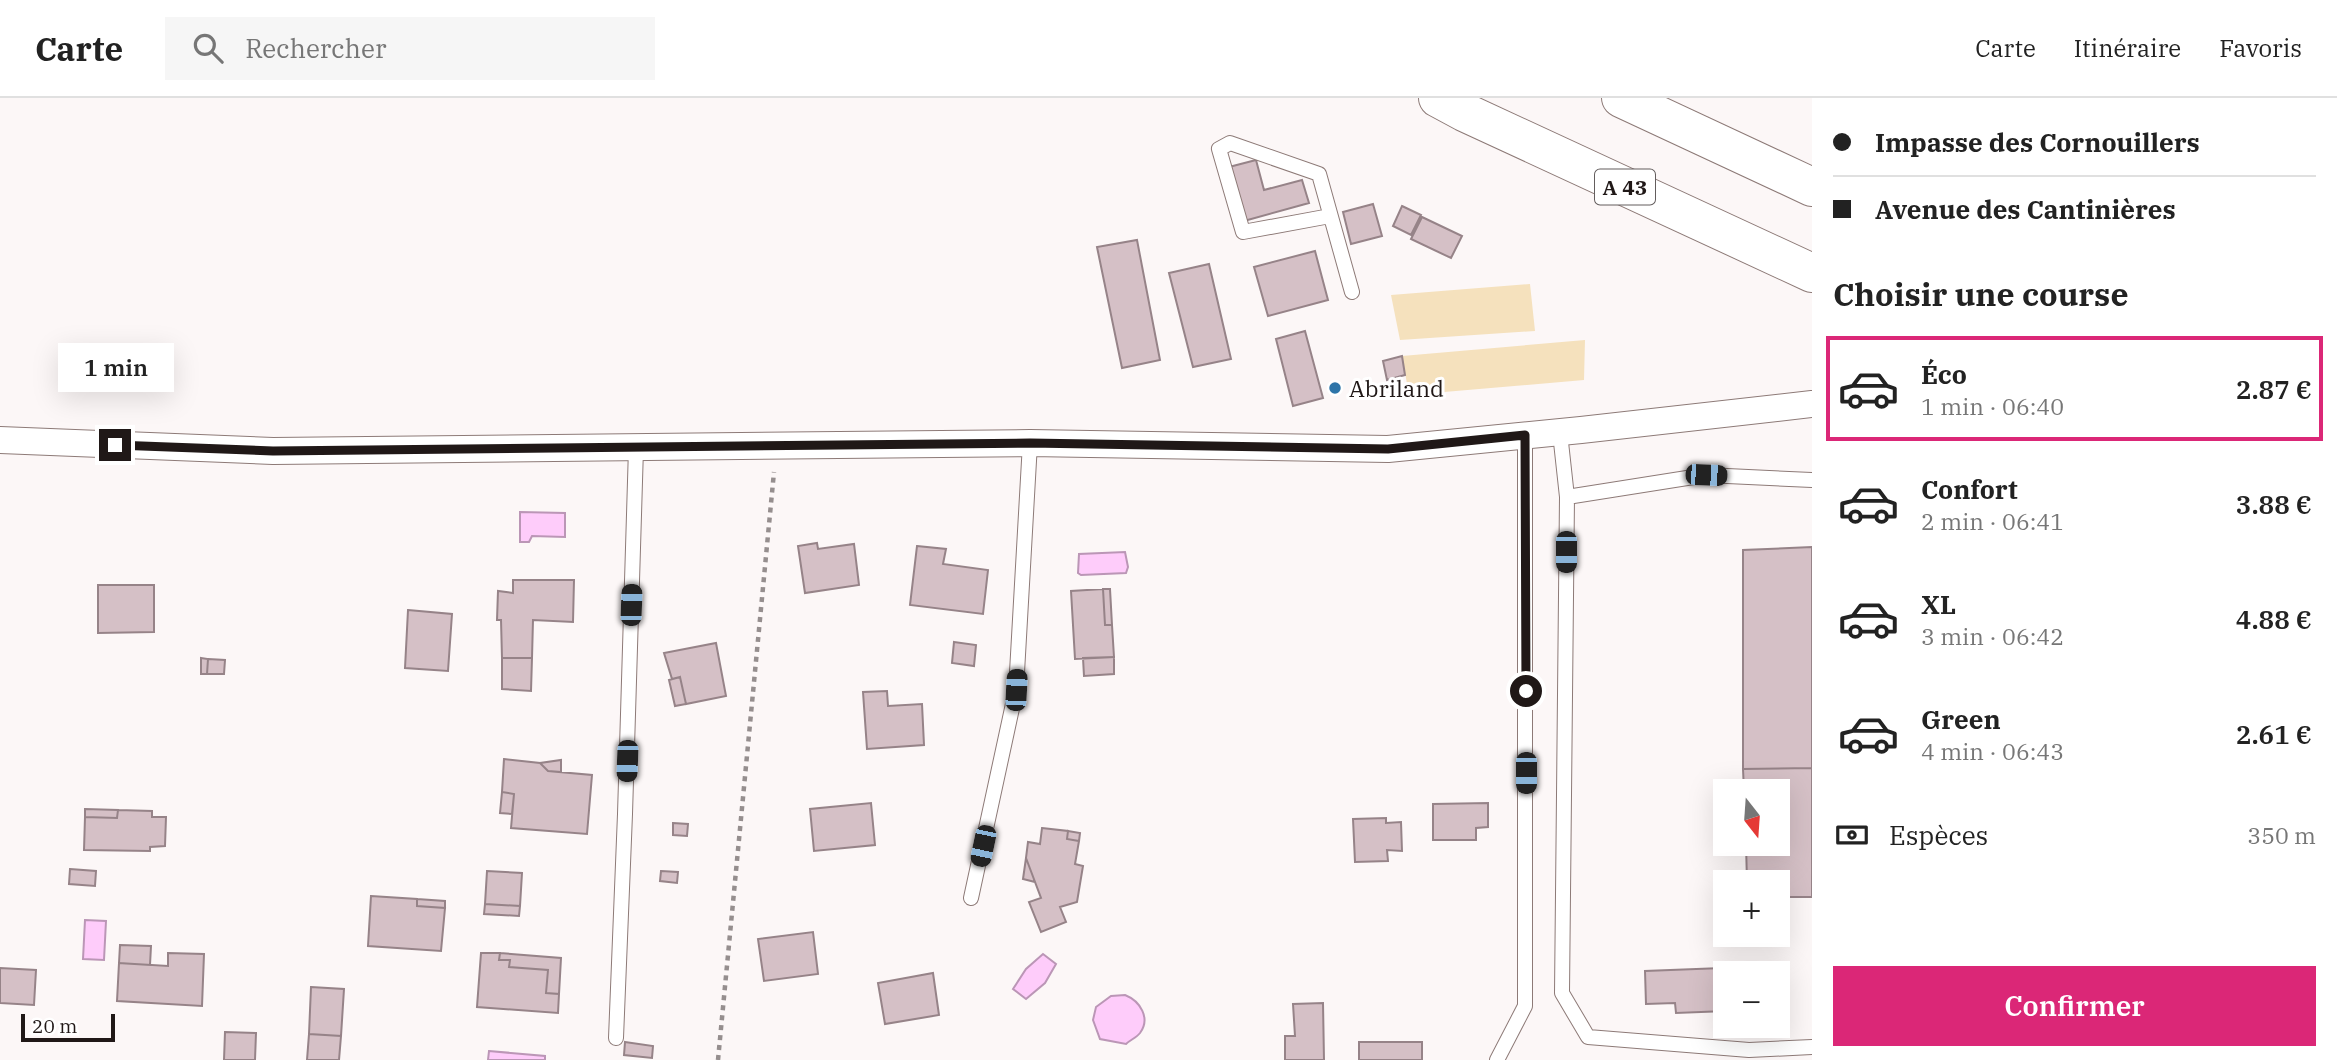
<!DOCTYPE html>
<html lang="fr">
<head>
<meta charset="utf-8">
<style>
  body { margin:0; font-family:"IBM Plex Serif",serif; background:#f6f6f6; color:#222; height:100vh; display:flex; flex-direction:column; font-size:26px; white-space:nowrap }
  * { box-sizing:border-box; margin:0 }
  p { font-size:23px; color:#767676 }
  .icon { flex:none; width:38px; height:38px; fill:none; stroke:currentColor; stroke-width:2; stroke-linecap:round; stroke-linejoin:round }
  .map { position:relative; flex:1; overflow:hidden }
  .drawer { display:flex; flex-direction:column; background:#fff; width:525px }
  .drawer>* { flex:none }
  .banner { display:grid; align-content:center; height:154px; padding:0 21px; background:#fff }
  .needle { width:46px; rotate:163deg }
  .buttons { position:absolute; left:1713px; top:681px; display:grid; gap:14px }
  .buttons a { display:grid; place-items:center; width:77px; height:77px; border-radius:0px; background:#fff; box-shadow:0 7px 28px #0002; font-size:35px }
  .scale { position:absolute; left:21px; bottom:18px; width:94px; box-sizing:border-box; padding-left:7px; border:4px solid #201817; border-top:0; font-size:19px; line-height:24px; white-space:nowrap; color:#201817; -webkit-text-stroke:5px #fff; paint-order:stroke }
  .end { position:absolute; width:32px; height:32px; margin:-16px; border:9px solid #201817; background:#fff; box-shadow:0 0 0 4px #fff }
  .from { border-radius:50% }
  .bubble { position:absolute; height:49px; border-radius:0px; background:#fff; box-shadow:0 7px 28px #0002; font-size:23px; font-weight:600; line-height:49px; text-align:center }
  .car { position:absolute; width:21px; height:42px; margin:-21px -10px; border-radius:9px; box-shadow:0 0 5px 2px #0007; background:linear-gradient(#222 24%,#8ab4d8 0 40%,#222 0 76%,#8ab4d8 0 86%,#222 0) }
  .banner b { display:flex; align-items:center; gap:24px; height:66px; font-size:26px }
  .banner b+b { border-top:2px solid #e0e0e0 }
  .banner i { width:18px; height:18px; background:#222 }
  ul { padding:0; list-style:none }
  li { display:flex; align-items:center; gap:21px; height:105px; margin:0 14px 10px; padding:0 7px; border:4px solid transparent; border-radius:0px }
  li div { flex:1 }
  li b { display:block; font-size:26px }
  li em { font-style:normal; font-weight:600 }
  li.current { border-color:#db2777 }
  li>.icon { width:63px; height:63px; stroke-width:1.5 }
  h2 { padding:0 21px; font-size:32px; line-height:84px }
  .pay { display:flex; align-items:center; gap:18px; height:77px; padding:0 21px; font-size:26px }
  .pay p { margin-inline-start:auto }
  .button { display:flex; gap:14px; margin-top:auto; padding:14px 21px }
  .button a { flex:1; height:80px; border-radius:0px; background:#db2777; color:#fff; font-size:28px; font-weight:600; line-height:80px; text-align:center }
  header { display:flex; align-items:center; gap:42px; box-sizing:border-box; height:98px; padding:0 35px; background:#fff; border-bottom:2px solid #e0e0e0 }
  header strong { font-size:33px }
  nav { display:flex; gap:38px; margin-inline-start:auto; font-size:24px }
  .search { width:490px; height:63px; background:#f6f6f6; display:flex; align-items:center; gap:18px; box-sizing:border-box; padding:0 24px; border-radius:0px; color:#767676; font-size:26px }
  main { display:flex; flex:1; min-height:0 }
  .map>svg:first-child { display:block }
  .green { fill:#f5e1bd }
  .water { fill:#feccfa; stroke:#bb96b6; stroke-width:2 }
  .building { fill:#d5c0c6; stroke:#968388; stroke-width:2 }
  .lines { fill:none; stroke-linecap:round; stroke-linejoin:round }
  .lane-casing { stroke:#8d7a77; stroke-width:16 }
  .street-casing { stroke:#8d7a77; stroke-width:28 }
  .highway-casing { stroke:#8d7a77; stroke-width:40 }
  .path { stroke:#958e8e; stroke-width:4.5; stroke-dasharray:5 5; stroke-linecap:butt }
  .lane { stroke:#fff; stroke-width:14 }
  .street { stroke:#fff; stroke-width:26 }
  .highway { stroke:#fff; stroke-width:38 }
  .route { stroke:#201817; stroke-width:9 }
  .poi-dot { fill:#2e75a9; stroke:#fff; stroke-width:2.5 }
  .labels { text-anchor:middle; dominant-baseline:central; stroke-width:6; stroke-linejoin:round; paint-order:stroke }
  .shield { fill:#fff; stroke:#635d5d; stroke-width:2 }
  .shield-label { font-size:21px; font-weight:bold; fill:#201817 }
  .poi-label { font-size:23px; fill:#201817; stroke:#fff; text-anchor:start }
</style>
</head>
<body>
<header>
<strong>Carte</strong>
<div class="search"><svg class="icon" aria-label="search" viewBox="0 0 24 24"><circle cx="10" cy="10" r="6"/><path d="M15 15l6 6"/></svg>Rechercher</div>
<nav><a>Carte</a><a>Itinéraire</a><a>Favoris</a></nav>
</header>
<main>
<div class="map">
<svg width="1812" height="962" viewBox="0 0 1812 962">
  <rect width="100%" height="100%" fill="#fcf7f7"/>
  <!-- green -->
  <path class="green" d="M1530,186L1535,233L1400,242L1391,197Z
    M1585,242L1584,282L1409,297L1402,258Z"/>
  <!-- water -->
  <path class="water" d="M520,414L565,415V439L532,438L529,444H520Z
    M1125,454L1128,469L1126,475L1081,477L1078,475L1079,456Z
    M85,822L106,823L104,862L83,861Z
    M1043,856L1056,866L1045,885L1026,901L1013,891L1026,871Z
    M1125,897C1140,903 1151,920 1140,935C1136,940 1130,942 1126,946L1100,941L1093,922L1096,909L1111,898Z
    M489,953L545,958V962H488Z"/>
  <!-- building -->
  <path class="building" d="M1256,62L1264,92L1302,82L1309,105L1244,123L1229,69Z
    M1373,106L1382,138L1351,146L1343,114Z
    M1402,108L1421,117L1411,137L1393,128Z
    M1422,119L1462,138L1451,160L1411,141Z
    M1137,142L1160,262L1122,270L1097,149Z
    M1315,153L1328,202L1268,218L1254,169Z
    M1209,166L1231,261L1193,269L1169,175Z
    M1305,233L1323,300L1293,308L1276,241Z
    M1402,258L1405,277L1387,282L1383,263Z
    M817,445L818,451L854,446L859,487L805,495L798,448Z
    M917,448L946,451L943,466L988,472L983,516L910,507Z
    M1812,449V670L1743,671V452Z
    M513,482H574L573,524L533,522L532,560H502L501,522H497L498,493L513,495Z
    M98,487H154V534L98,535Z
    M1103,491H1110L1112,527H1105Z
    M1103,491L1105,527H1112L1114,559L1075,561L1071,493Z
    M408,512L452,516L448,573L405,570Z
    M954,544L976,547L974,568L952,565Z
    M716,545L726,598L686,606L680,579L672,581L664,555Z
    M1114,559V576L1084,578L1083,560Z
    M201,560L208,561L207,576H201Z
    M502,560H532L531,593L502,591Z
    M208,561L225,562L224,576H207Z
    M680,579L686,606L675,608L669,582Z
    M887,593L888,608L922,606L924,647L867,651L863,594Z
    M504,661L540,665L548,673L592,677L587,736L511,730L514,696L502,694Z
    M561,662V674L548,673L540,665Z
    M1812,670V799H1778V784H1747L1746,746H1778V693H1744L1743,671Z
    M502,694L514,696L512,716L500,715Z
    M871,705L875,747L814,753L810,711Z
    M1488,705V729L1476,730V742H1433V706Z
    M85,711L118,712L117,720L85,719Z
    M118,712L152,713V719H166L165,748L150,749V753L84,752L85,719L117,720Z
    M1386,720V725L1401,724L1402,753L1387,752L1388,763L1355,764L1353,721Z
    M673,725L688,726L687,738L673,737Z
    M1042,730L1068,733L1067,741L1079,743L1075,766L1083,768L1077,804L1060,809L1066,824L1041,834L1029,804L1041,800L1026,760L1028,744L1040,746Z
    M1068,733L1080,735L1079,743L1067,741Z
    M1026,760L1035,784L1023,781Z
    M70,771L96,773L95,788L69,786Z
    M487,773L522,775L520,808L485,806Z
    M661,773L678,774L677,785L660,783Z
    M371,798L417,801V808L445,810L441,853L368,848Z
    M417,801L445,803V810L417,808Z
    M485,806L520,808L519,818L484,816Z
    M813,834L818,876L764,883L758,841Z
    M120,847L151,848L150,867L119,865Z
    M168,855L204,856L202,908L117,903L119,865L168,868Z
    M481,855H500L499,862H510L509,869L548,872L546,895L559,896L558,915L477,909Z
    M500,855L561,860L559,896L546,895L548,872L509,869L510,862H499Z
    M1748,869L1749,875H1726V913L1676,915L1675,905L1646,906L1645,873Z
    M0,870L36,872L34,907L0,905Z
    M933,875L939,917L885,926L878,885Z
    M311,889L344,891L341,938L309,936Z
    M1323,905L1324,962H1285V938H1295L1293,906Z
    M225,934L256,935L255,962H224Z
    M309,936L341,938L339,962H307Z
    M625,944L653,948L652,960L624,957Z
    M1359,944H1422V962H1359Z"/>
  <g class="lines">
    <!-- lane casing -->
    <g class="lane-casing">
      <path id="lane" d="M1330,118L1243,134L1219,51L1230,45L1319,76L1352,194
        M1560,335L1567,399L1562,895L1588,939L1749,952L1812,949
        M1567,399L1706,377L1812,382
        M971,800L1016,592L1030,345
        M616,940L625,716L636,350
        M1497,962L1525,908V337"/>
    </g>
    <!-- street casing -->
    <g class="street-casing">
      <path id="street" d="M0,342L273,353L1030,345L1388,351L1581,332L1812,306"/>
    </g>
    <!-- highway casing -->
    <g class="highway-casing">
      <path id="highway" d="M1438,0L1464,14L1812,175
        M1621,0L1812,89"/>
    </g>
    <!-- path -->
    <path class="path" d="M718,962L774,374"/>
    <!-- lane -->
    <use href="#lane" class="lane"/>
    <!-- street -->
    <use href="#street" class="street"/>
    <!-- highway -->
    <use href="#highway" class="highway"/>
  </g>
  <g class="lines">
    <!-- route -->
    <path class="route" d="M115,347L273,353L1030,345L1388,351L1525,337L1526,593"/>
  </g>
  <!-- markers -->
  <circle class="poi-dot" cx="1335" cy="290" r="7"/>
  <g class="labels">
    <!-- shield labels -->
    <rect class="shield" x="1595" y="71.5" width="60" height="35" rx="5"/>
    <g class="shield-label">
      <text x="1625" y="89">A 43</text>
    </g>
    <!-- poi labels -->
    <g class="poi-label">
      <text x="1349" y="290">Abriland</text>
    </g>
  </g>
</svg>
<div class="buttons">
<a><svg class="needle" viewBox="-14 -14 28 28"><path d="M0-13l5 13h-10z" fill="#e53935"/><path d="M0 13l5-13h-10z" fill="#767676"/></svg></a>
<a>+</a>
<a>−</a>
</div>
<div class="scale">20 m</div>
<i class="end from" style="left:1526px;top:593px"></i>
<i class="end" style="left:115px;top:347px"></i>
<div class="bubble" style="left:58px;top:245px;width:116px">1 min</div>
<i class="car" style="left:1706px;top:377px;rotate:92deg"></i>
<i class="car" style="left:1566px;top:454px;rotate:180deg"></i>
<i class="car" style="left:631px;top:507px;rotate:2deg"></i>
<i class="car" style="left:1016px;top:592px;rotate:3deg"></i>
<i class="car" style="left:627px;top:663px;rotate:182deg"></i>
<i class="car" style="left:1526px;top:675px;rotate:180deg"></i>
<i class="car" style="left:983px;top:748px;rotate:192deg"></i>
</div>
<section class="drawer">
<div class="banner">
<b><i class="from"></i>Impasse des Cornouillers</b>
<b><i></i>Avenue des Cantinières</b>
</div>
<h2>Choisir une course</h2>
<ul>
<li class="current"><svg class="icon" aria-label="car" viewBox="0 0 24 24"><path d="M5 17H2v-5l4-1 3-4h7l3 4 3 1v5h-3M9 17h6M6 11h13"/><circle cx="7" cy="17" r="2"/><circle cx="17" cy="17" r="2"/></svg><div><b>Éco</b><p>1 min · 06:40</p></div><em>2.87 €</em></li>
<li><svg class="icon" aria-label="car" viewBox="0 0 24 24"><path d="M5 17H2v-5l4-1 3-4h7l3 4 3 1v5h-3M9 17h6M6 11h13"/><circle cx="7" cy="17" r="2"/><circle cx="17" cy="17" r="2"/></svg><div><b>Confort</b><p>2 min · 06:41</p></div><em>3.88 €</em></li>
<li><svg class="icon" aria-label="car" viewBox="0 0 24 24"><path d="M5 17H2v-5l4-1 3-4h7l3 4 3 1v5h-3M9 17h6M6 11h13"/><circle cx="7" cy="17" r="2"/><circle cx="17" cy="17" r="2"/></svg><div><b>XL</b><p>3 min · 06:42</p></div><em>4.88 €</em></li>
<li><svg class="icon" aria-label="car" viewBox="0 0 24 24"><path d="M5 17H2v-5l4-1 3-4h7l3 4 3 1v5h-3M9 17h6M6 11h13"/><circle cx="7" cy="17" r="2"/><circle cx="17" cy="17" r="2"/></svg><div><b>Green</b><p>4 min · 06:43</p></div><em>2.61 €</em></li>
</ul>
<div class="pay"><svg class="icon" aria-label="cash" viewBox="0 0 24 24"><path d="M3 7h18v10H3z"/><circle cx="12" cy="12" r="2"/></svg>Espèces<p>350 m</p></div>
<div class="button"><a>Confirmer</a></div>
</section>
</main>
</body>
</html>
